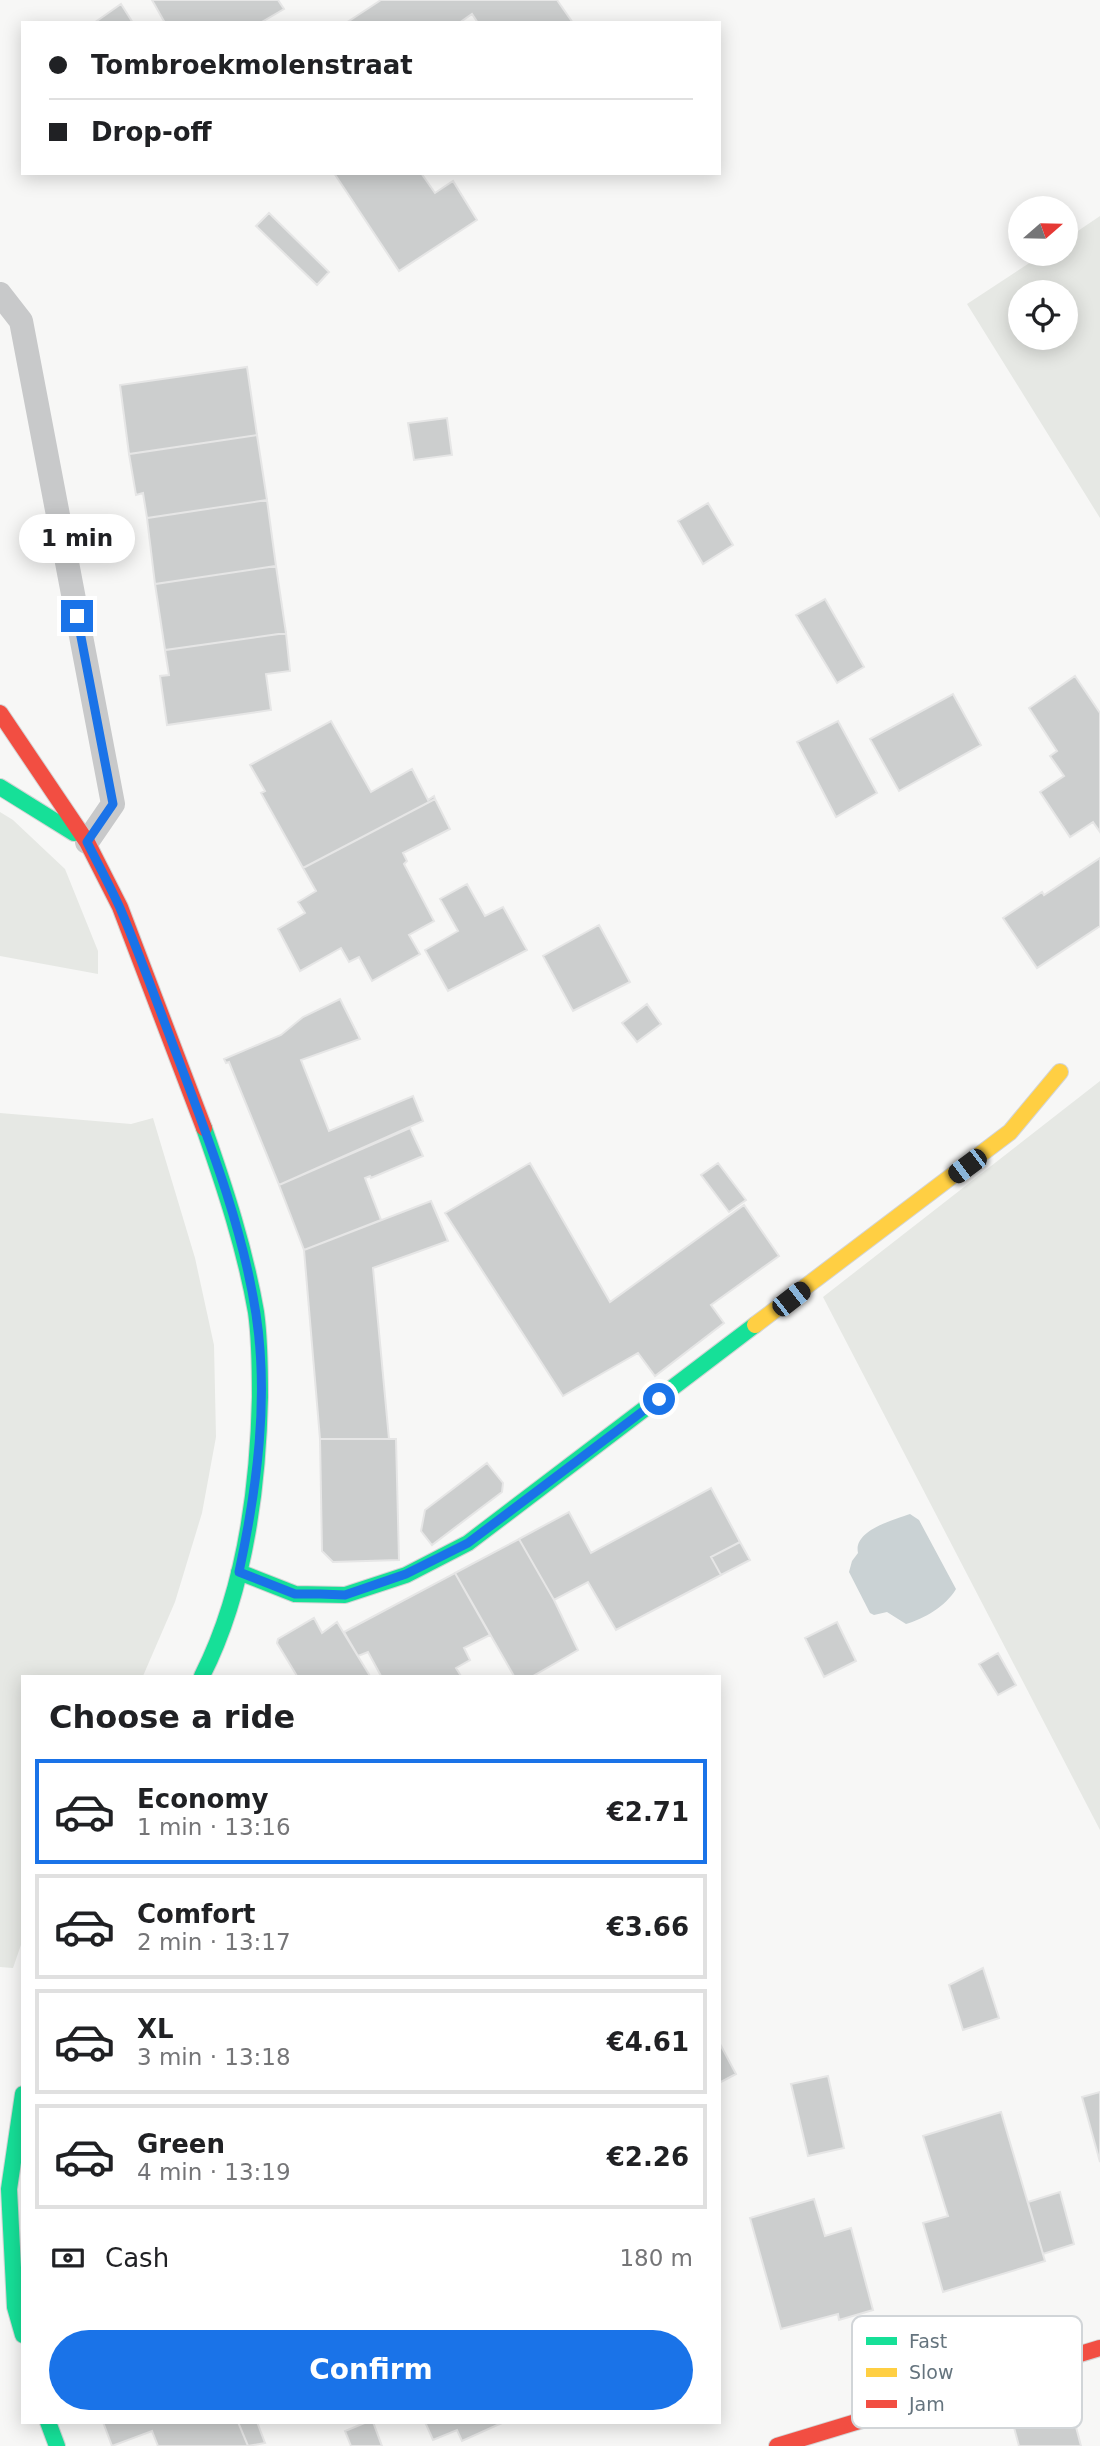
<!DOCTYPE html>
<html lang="en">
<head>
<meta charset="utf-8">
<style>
  body { margin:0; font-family:"DejaVu Sans",sans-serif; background:#f2f2f2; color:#202124; height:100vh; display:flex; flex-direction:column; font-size:26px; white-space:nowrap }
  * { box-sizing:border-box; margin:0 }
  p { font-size:23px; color:#757577 }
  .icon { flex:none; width:38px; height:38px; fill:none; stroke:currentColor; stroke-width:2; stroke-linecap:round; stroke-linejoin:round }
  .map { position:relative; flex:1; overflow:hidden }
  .side { position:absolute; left:21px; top:1675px; width:700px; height:749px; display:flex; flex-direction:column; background:#fff; border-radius:0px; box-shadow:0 4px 18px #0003 }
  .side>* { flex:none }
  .hud { position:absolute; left:21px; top:21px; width:700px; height:154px; border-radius:0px; box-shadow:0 4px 18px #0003; display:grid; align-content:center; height:154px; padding:0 28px; background:#fff }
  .needle { width:46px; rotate:70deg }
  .controls { position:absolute; left:1008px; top:196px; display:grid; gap:14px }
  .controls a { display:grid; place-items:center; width:70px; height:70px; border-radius:50%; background:#fff; box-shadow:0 4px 18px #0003; font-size:35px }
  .end { position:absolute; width:32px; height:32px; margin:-16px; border:9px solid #1a73e8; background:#fff; box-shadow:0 0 0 4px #fff }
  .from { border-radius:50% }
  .bubble { position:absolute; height:49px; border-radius:24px; background:#fff; box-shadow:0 4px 18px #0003; font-size:23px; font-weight:600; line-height:49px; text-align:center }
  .car { position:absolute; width:21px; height:42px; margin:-21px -10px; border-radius:9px; box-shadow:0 0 5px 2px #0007; background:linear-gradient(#222 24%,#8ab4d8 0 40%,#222 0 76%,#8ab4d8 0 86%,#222 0) }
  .hud b { display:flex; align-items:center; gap:24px; height:66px; font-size:26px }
  .hud b+b { border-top:2px solid #e0e0e0 }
  .hud i { width:18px; height:18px; background:#202124 }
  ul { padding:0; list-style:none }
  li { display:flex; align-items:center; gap:21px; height:105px; margin:0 14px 10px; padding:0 14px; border:4px solid #e0e0e0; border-radius:0px }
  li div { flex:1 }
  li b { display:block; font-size:26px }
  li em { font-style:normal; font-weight:600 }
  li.current { border-color:#1a73e8 }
  li>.icon { width:63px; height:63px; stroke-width:1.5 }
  h2 { padding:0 28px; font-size:32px; line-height:84px }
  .pay { display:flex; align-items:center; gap:18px; height:77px; padding:0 28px; font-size:26px }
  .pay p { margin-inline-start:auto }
  .primary-button { display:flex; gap:14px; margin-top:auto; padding:14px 28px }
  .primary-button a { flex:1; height:80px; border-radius:42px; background:#1a73e8; color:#fff; font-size:28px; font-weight:600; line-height:80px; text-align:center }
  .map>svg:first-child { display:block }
  .green { fill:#e6e8e4; fill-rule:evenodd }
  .water { fill:#cad2d4 }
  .building { fill:#cccece; stroke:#e6e6e6; stroke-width:2 }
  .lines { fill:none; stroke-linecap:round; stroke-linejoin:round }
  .fast-casing { stroke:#d3d4d4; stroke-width:18 }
  .slow-casing { stroke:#d3d4d4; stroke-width:18 }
  .jam-casing { stroke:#d3d4d4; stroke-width:18 }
  .lane { stroke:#c8c9ca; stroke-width:24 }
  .fast { stroke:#16e098; stroke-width:16 }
  .slow { stroke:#ffcf43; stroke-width:16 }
  .jam { stroke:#f24e42; stroke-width:16 }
  .route { stroke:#1a73e8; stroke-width:9 }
  .key { fill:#fff; stroke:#d1d5d8; stroke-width:2 }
  .key-label { font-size:19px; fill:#65747e }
</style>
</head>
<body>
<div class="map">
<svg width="1100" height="2446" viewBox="0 0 1100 2446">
  <rect width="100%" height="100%" fill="#f7f7f6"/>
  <!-- green -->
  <path class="green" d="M1100,216V518L967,304L1043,254H1066V239ZM1020,292H1066V338H1020Z
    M0,812L13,820L65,869L98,951V974L0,956Z
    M1100,1081V1830L823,1297Z
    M0,1113L131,1124L153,1118L195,1258L214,1345L216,1437L202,1513L175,1602L143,1676H23V1939L13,1968L0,1967Z"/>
  <!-- water -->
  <path class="water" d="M910,1514L919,1520L956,1589C946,1606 924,1619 906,1624L887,1612L874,1615L870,1613L849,1572L852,1561L858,1553C853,1530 894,1520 910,1514Z"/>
  <!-- building -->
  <path class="building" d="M152,0H278L284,9L260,23H165Z
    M381,0H557L573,23H478L472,14L459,23H346Z
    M121,4L133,23H94Z
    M334,173H421L435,193L453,181L477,220L399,271Z
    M269,213L329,272L317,285L256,226Z
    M247,367L257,435L129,454L120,385Z
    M447,418L452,455L414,460L408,423Z
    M257,435L267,500L147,518L143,493L136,495L129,454Z
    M267,500L276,566L155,584L147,518Z
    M708,503L733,545L703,564L678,521Z
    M276,566L286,633L165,650L155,584Z
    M825,599L864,667L837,683L796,615Z
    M286,633L290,671L266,674L271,710L167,725L160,676L169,675L165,650Z
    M1075,676L1100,713V832L1093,822L1070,837L1040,792L1064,776L1050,756L1057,751L1029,708Z
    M953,694L981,745L899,791L870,739Z
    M331,721L371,792L412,769L428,800L434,796L435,799L303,868L261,793L265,791L250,765Z
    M838,721L877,793L836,817L797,742Z
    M435,799L450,829L403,853L407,861L404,864L434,921L409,935L420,954L372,981L359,957L349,962L341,948L300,971L278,929L305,913L298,902L316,891L303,868Z
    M1100,858V926L1037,968L1003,918L1042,892L1044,895Z
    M467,884L485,916L503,907L527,950L448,991L425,950L458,931L440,899Z
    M599,925L630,982L573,1011L543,956Z
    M340,999L360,1039L301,1060L329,1131L413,1096L423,1121L279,1185L229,1062L226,1063L224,1059L281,1035L303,1017Z
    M647,1004L661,1024L637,1042L622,1023Z
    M410,1128L423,1156L371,1178L370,1176L365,1178L381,1220L304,1250L279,1185Z
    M530,1163L610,1302L744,1205L779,1256L711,1305L724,1323L655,1376L638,1353L563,1396L445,1213Z
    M718,1163L746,1200L729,1212L701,1175Z
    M431,1201L448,1241L373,1268L389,1439H320L304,1250Z
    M320,1439H396L399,1560L333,1562L322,1551Z
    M487,1463L503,1483L502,1492L432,1545L421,1531L425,1510Z
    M711,1488L740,1542L711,1557L721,1575L616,1630L588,1582L554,1600L519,1539L569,1512L591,1553Z
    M519,1539L554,1600L578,1650L533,1676H514L455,1573Z
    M740,1542L750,1560L721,1575L711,1557Z
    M455,1573L490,1635L464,1648L470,1660L456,1668L461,1676H381L368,1652L358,1656L344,1632Z
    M314,1618L322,1633L337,1622L370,1676H297L277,1643L278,1639Z
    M837,1622L856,1661L824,1677L805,1638Z
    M998,1653L1016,1685L998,1695L979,1664Z
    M983,1968L999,2018L963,2030L949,1985Z
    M720,2044L736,2074L719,2083V2045Z
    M828,2076L844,2148L808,2156L791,2084Z
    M1100,2092V2162L1082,2097Z
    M1001,2112L1045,2261L943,2292L923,2223L948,2216L923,2136Z
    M1060,2192L1074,2244L1043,2254L1028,2202Z
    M814,2199L825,2236L851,2228L873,2310L839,2320L838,2314L781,2329L750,2218Z
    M1070,2404L1081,2446H1019L1012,2420Z
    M103,2422H238L248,2446H158L152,2431L112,2446Z
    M238,2422H257L265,2443L248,2446Z
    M367,2422H373L382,2446H351L345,2431Z
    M425,2422H504L462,2441L457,2430L433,2440Z"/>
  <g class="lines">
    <!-- fast casing -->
    <g class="fast-casing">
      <path id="fast" d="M0,787L74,833
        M239,1572L295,1594L345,1595L406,1575L468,1543L755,1325
        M202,1676C245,1591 258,1491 260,1397C260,1369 260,1340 256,1312C245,1249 225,1188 204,1128
        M23,2094L9,2189L15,2307L23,2335
        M48,2422L57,2446"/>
    </g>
    <!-- slow casing -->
    <g class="slow-casing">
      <path id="slow" d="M755,1325L1010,1132L1060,1072"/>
    </g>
    <!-- jam casing -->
    <g class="jam-casing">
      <path id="jam" d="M0,713L87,842L120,907L204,1128
        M777,2446L1100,2348"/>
    </g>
    <!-- lane -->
    <path class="lane" d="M0,294L21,321L113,804L87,842"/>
    <!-- fast -->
    <use href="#fast" class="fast"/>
    <!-- slow -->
    <use href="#slow" class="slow"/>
    <!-- jam -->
    <use href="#jam" class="jam"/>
  </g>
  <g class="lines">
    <!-- route -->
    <path class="route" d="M77,616L113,804L87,842C98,864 110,886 120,908C142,960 161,1014 181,1066C211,1146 243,1229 256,1314C269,1399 257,1488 239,1572L295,1594H320L345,1595L406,1574L468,1543L659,1399"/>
  </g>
  <!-- legend -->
  <rect x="852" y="2316" width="230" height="112" rx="10" class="key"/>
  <rect x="866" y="2337" width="31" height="8" fill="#16e098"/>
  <rect x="866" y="2368" width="31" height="9" fill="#ffcf43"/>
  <rect x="866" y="2400" width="31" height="8" fill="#f24e42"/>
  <g class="key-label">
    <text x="909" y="2348">Fast</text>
    <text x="909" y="2379">Slow</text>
    <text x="909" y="2411">Jam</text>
  </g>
</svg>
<div class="controls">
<a><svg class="needle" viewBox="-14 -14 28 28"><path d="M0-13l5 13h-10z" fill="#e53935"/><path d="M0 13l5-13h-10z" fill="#757577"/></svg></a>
<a><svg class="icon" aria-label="locate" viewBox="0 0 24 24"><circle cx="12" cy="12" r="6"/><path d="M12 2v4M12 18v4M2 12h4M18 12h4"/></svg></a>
</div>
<i class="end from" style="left:659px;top:1399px"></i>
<i class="end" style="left:77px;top:616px"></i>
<div class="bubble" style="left:19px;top:514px;width:116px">1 min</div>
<i class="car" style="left:967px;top:1166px;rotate:233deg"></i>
<i class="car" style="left:791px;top:1299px;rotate:52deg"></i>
<div class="hud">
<b><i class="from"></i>Tombroekmolenstraat</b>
<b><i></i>Drop-off</b>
</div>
<section class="side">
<h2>Choose a ride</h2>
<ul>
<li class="current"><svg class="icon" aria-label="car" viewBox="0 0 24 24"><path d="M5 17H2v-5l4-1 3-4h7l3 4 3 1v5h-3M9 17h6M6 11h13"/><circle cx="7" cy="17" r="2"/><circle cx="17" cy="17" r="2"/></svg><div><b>Economy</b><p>1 min · 13:16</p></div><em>€2.71</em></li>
<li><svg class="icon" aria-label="car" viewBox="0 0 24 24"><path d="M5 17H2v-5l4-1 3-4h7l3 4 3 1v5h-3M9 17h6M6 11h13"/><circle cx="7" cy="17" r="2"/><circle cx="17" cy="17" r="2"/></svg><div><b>Comfort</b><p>2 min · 13:17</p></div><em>€3.66</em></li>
<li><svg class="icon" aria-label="car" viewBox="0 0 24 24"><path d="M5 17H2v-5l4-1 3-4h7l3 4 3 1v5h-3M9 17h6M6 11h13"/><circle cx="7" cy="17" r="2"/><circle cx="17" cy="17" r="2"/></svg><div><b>XL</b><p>3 min · 13:18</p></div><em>€4.61</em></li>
<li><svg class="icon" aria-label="car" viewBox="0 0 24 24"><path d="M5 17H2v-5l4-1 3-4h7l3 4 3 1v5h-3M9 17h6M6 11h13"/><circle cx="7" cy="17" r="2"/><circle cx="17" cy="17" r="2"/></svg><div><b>Green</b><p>4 min · 13:19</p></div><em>€2.26</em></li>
</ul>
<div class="pay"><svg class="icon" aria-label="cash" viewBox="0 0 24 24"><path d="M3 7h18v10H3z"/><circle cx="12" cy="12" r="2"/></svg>Cash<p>180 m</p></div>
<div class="primary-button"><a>Confirm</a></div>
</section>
</div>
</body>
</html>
